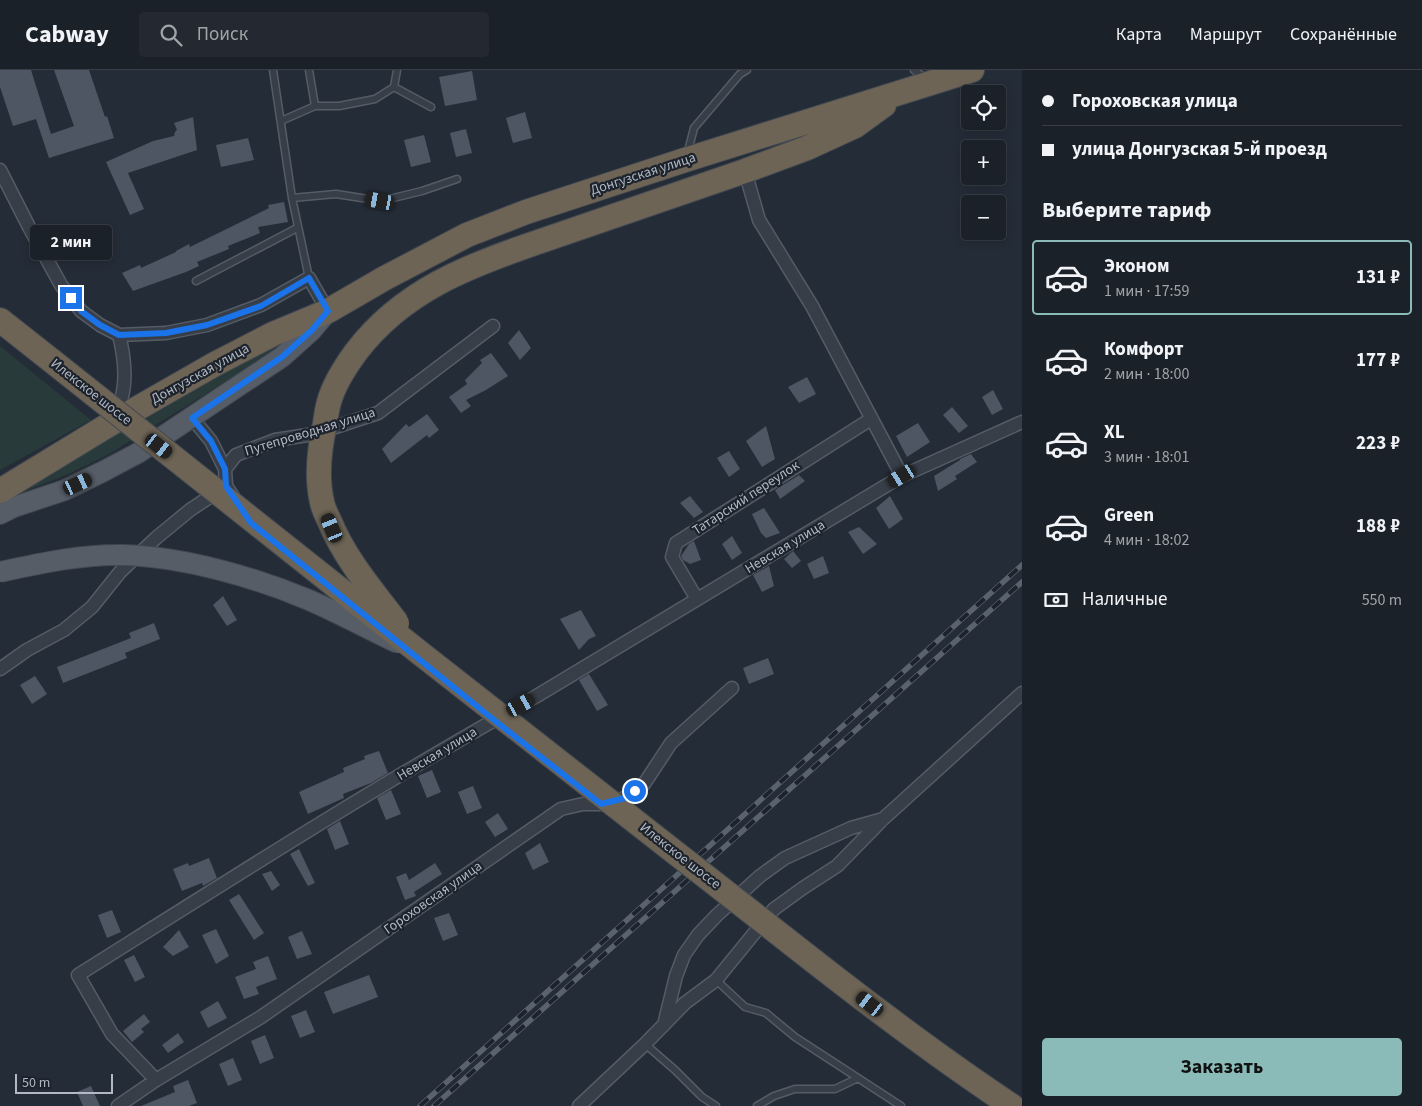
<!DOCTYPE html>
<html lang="ru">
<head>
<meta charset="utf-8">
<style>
  body { margin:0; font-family:"Source Sans 3",sans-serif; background:#242931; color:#f1f3f6; height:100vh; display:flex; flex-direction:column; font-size:19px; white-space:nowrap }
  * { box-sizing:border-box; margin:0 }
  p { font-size:16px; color:#a0a3a8 }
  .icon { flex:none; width:28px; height:28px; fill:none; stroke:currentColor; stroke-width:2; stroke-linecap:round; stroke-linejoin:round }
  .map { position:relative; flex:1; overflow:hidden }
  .sheet { display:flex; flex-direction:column; background:#1b2129; width:400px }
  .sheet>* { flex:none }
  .guide { display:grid; align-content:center; height:110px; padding:0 20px; background:#1b2129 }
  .fabs { position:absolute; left:961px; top:15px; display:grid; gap:10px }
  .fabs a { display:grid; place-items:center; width:45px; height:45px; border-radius:5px; background:#1b2129; box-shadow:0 2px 8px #0003,0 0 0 1px #393e46; font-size:25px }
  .scale { position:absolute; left:15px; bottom:12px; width:98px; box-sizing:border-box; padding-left:5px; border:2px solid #b2b9c4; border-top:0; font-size:14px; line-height:18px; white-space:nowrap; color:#b2b9c4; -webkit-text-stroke:4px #1d232c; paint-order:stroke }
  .end { position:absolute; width:22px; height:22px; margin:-11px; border:6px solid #1a73e8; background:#fff; box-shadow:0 0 0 2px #fff }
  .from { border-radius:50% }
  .bubble { position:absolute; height:35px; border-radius:5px; background:#1b2129; box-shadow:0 2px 8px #0003,0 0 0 1px #393e46; font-size:16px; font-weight:700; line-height:35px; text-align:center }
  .car { position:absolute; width:15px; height:30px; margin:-15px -8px; border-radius:6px; box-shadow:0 0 4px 1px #0007; background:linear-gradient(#222 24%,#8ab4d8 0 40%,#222 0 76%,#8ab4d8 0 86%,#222 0) }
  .guide b { display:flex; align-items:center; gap:18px; height:48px; font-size:19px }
  .guide b+b { border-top:1px solid #393e46 }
  .guide i { width:12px; height:12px; background:#f1f3f6 }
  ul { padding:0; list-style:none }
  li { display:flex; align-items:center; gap:15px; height:75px; margin:0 10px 8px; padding:0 10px; border:2px solid transparent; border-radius:5px }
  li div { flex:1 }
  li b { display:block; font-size:19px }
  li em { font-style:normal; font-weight:700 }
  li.on { border-color:#8bbbb9 }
  li>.icon { width:45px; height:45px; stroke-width:1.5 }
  h2 { padding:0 20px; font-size:22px; line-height:60px }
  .pay { display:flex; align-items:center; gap:12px; height:55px; padding:0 20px; font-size:19px }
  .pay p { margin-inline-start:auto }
  .action { display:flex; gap:10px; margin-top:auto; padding:10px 20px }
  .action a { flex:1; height:58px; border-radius:5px; background:#8bbbb9; color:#111; font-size:20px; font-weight:700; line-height:58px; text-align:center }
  header { display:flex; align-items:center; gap:30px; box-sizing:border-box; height:70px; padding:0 25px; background:#1b2129; border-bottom:1px solid #393e46 }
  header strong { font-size:24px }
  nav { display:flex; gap:28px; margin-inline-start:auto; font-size:18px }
  .search { width:350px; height:45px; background:#242931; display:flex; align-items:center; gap:12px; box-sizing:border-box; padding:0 18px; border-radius:5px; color:#a0a3a8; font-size:19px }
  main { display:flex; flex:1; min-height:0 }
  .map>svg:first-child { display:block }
  .green { fill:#293a3a }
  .building { fill:#4d5662 }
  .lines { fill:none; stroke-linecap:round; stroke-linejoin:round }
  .lane-casing { stroke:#555c65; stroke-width:9 }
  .street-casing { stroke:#555c65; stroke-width:15 }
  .primary-casing { stroke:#414751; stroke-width:22 }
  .highway-casing { stroke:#424952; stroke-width:26 }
  .lane { stroke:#373e48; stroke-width:6 }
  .street { stroke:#373e48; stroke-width:12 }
  .primary { stroke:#565d67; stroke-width:20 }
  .highway { stroke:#6d6455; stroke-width:24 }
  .rail-casing { stroke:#5a626e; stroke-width:5.5 }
  .rail { stroke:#1d232c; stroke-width:4; stroke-dasharray:11; stroke-linecap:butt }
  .primary-bridge-casing { stroke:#414751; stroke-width:22; stroke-linecap:butt }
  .highway-bridge-casing { stroke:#424952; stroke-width:26; stroke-linecap:butt }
  .primary-bridge { stroke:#565d67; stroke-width:20 }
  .highway-bridge { stroke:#6d6455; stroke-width:24 }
  .route { stroke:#1a73e8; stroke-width:6 }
  .labels { text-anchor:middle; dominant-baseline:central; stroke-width:4.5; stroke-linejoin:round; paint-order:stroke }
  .street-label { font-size:14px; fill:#b2b9c4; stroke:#1d232c }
</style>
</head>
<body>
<header>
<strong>Cabway</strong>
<div class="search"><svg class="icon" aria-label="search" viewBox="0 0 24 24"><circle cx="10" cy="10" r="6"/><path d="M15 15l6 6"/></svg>Поиск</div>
<nav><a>Карта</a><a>Маршрут</a><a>Сохранённые</a></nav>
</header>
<main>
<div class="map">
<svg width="1022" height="1036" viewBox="0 0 1022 1036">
  <rect width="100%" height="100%" fill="#242c37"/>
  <!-- green -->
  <path class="green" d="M299,259L270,284L109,384L71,403L0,431Z
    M0,276L91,350L0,400Z"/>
  <!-- building -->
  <path class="building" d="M0,0H31L51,64L74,56L54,0H89L105,47L107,46L114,68L49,88L36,49L13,56L0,17Z
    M472,1L477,30L445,36L439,7Z
    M525,42L532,68L513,73L506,48Z
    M193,47L197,80L128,103L144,139L130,145L106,92L153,71L174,66L175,62L177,60L174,53Z
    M466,59L472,83L456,87L450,63Z
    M424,65L431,92L411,97L404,70Z
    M248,68L254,90L221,97L216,75Z
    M284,132L288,152L258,157L260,163L228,176L229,179L197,192L199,196L186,202L133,221L122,203L140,195L141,198L176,182V181L189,174L190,177L269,138L268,135Z
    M519,260L531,278L520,290L508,273Z
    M491,283L508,306L486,320L466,330L471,336L461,343L449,327L467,314L465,310L482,293L480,290Z
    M807,307L816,324L799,333L788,317Z
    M993,320L1003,339L992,345L982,327Z
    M952,337L968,356L959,363L943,345Z
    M427,344L439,360L429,368L427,365L391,393L382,379L406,354L409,357Z
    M918,353L930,372L907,387L896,366Z
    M766,356L775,389L762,397L746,371Z
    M729,381L740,399L729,407L717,388Z
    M971,384L977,392L955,406L957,409L938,421L934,406L960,390V389Z
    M799,405L805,411L780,429L775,420Z
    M690,426L703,442L694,448L680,433Z
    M890,426L903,449L889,459L876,438Z
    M764,438L780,463L766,468L761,463L752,444Z
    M859,457L877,474L863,484L848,462Z
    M732,466L742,483L732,490L722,474Z
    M694,471L701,490L690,494L683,490L681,486L689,474Z
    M793,481L801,491L792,498L784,489Z
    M823,486L829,503L814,509L807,494Z
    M769,496L774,516L762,522L753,505Z
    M223,526L237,550L227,556L213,535Z
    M581,540L596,566L589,569L579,580L560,549Z
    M154,553L160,569L125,583L127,588L63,613L57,597L131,568L129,563Z
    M768,588L774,604L749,614L743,598Z
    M589,604L608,635L597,641L579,610Z
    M35,606L47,624L32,634L20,615Z
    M379,681L388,703L371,713L343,724L344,728L308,744L299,722L344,702L343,698L365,689L364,686Z
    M432,700L441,722L427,728L418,706Z
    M473,716L482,738L467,744L458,722Z
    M391,720L401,744L386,750L377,728Z
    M498,743L508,759L495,767L485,752Z
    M340,751L349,774L335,780L327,759Z
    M540,773L549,792L533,800L525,783Z
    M299,779L315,813L308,816L290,784Z
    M209,788L217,808L203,816L202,813L182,821L173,799L188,793L189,796Z
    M435,793L442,804L414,822L416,826L405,830L396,807L406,803L409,810Z
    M271,801L280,815L272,821L262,804Z
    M239,824L264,863L254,870L229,830Z
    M112,840L121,862L107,868L98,845Z
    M449,843L458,865L443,871L434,848Z
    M216,859L229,886L216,894L202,865Z
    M179,860L189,877L173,886L163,877Z
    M302,861L312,884L297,889L288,867Z
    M134,885L145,907L135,912L124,890Z
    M268,886L277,909L256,917L259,924L244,929L235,907L256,899L253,892Z
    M369,905L378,927L333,944L324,922Z
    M218,931L227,948L208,958L200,942Z
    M306,940L315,962L300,968L291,946Z
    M144,944L150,952L141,959L144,962L132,972L123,961Z
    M178,963L184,972L168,983L162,975Z
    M265,965L274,988L260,994L251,971Z
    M233,988L242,1010L228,1016L219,994Z
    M188,1010L197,1033L189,1036H141L175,1022L173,1016Z
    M91,1016L100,1036H83L77,1022Z"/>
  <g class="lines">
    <!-- lane casing -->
    <g class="lane-casing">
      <path id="lane" d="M273,0L292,128L309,208
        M309,0L315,36
        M914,0L926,9
        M394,17L431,37
        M281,51L315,36H339L375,29L394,17L397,0
        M687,85L694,58L740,4L747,0
        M292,128L336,124L381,131L422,121L457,109
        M196,211L297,158
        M716,910L745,937L766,943L795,967L858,1008
        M645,974L675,1000L702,1027L716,1036
        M757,1036L774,1026L795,1019H835L858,1008L901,1036"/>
    </g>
    <!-- street casing -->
    <g class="street-casing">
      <path id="street" d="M0,100L29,157L61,215L81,241L100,255L119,265
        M745,101L759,150L812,236L902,406
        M119,265L166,263L207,255L261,235L309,208L328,241
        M114,345C117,341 120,335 121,330C127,310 124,285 119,265
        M192,348L211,371L225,399L226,416L234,428
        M225,399L236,385L275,370L314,364L378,343L493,256
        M697,529L672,487L676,473L871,349
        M0,599L27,580L64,560L92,537L120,502L156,468L190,440L220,420
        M664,955L676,906L684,885L698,865L717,845L760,806L785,788L851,758L883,749
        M156,1010L112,964L78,905C229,810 379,714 535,627L902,406L1022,352
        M118,1036L156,1010L261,947L561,739L583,734H601L625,728L644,714L671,673L732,618
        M579,1036L645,974L685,933L716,910L774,839L803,818L837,796L883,749L1022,623"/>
    </g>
    <!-- primary casing -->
    <g class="primary-casing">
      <path id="primary" d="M0,444L14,437L65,420L104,401L138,383L282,287L312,260L328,241"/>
    </g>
    <!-- highway casing -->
    <g class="highway-casing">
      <path id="highway" d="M541,171L745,101L807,78L855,56L884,35
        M0,250L52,291
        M0,421L110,354L215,294L273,264L328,241L385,208L467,165L526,142L685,90L972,0
        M815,892C879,942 944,991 1012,1036"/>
    </g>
    <!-- lane -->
    <use href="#lane" class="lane"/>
    <!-- street -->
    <use href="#street" class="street"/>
    <!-- primary -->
    <use href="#primary" class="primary"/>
    <!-- highway -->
    <use href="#highway" class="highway"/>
    <!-- rail casing -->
    <g class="rail-casing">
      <path id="rail" d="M420,1036L1022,495
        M434,1036L1022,512"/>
    </g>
    <!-- rail -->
    <use href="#rail" class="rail"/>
    <!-- primary-bridge casing -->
    <g class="primary-bridge-casing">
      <path id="primary-bridge" d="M0,502C41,493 82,484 124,485C184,487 254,507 309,530C339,543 368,559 398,573"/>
    </g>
    <!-- highway-bridge casing -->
    <g class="highway-bridge-casing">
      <path id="highway-bridge" d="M52,291L420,583L815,892
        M397,553C372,520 345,489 329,450C326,444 323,438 322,432C316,406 319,380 325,354C326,346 327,339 329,332C334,314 345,297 356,282C403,220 470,195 541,171"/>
    </g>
    <!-- primary-bridge -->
    <use href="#primary-bridge" class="primary-bridge"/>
    <!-- highway-bridge -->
    <use href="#highway-bridge" class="highway-bridge"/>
  </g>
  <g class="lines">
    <!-- route -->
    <path class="route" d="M71,228L81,241L100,255L119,265L166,263L207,255L261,236L309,208L328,241L312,260L282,287L192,348L211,371L225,399L226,416L251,453L494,650L601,734L625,728L635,721"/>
  </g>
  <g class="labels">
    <!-- street labels -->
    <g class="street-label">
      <text transform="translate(643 104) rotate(-18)">Донгузская улица</text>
      <text transform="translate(200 304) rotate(-29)">Донгузская улица</text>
      <text transform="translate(91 322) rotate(38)">Илекское шоссе</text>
      <text transform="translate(310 362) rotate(-17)">Путепроводная улица</text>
      <text transform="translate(746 428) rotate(-33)">Татарский переулок</text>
      <text transform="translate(785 477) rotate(-31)">Невская улица</text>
      <text transform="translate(437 684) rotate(-31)">Невская улица</text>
      <text transform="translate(680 786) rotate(38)">Илекское шоссе</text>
      <text transform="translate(433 828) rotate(-35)">Гороховская улица</text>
    </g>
  </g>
</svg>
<div class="fabs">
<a><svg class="icon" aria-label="locate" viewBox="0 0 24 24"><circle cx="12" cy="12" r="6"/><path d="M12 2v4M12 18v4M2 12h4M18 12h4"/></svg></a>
<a>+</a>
<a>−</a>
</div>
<div class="scale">50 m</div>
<i class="end from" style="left:635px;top:721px"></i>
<i class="end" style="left:71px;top:228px"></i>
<div class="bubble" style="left:30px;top:155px;width:82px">2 мин</div>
<i class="car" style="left:380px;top:131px;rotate:280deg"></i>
<i class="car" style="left:159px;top:376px;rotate:128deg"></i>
<i class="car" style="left:902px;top:406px;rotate:239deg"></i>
<i class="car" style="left:78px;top:414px;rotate:65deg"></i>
<i class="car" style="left:332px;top:458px;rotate:337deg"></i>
<i class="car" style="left:521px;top:635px;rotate:61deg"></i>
<i class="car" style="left:870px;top:934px;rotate:308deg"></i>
</div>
<section class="sheet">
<div class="guide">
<b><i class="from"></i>Гороховская улица</b>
<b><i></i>улица Донгузская 5-й проезд</b>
</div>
<h2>Выберите тариф</h2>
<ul>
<li class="on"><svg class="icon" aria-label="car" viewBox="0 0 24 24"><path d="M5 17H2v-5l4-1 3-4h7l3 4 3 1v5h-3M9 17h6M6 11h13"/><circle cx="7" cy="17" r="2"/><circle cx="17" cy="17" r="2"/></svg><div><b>Эконом</b><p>1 мин · 17:59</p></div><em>131 ₽</em></li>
<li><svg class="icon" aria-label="car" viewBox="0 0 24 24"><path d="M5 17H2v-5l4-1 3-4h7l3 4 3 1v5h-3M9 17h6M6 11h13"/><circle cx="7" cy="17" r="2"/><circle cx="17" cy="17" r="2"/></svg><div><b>Комфорт</b><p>2 мин · 18:00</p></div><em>177 ₽</em></li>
<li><svg class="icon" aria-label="car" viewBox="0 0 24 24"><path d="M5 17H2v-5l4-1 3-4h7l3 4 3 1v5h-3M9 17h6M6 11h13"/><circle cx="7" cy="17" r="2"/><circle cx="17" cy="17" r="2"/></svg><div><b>XL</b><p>3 мин · 18:01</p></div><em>223 ₽</em></li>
<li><svg class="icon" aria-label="car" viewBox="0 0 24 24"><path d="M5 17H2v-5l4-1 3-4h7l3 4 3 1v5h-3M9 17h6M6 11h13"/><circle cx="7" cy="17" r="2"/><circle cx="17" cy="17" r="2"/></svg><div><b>Green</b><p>4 мин · 18:02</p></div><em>188 ₽</em></li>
</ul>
<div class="pay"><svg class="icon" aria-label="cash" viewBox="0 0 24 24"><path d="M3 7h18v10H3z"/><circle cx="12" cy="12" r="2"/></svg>Наличные<p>550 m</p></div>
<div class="action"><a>Заказать</a></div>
</section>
</main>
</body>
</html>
